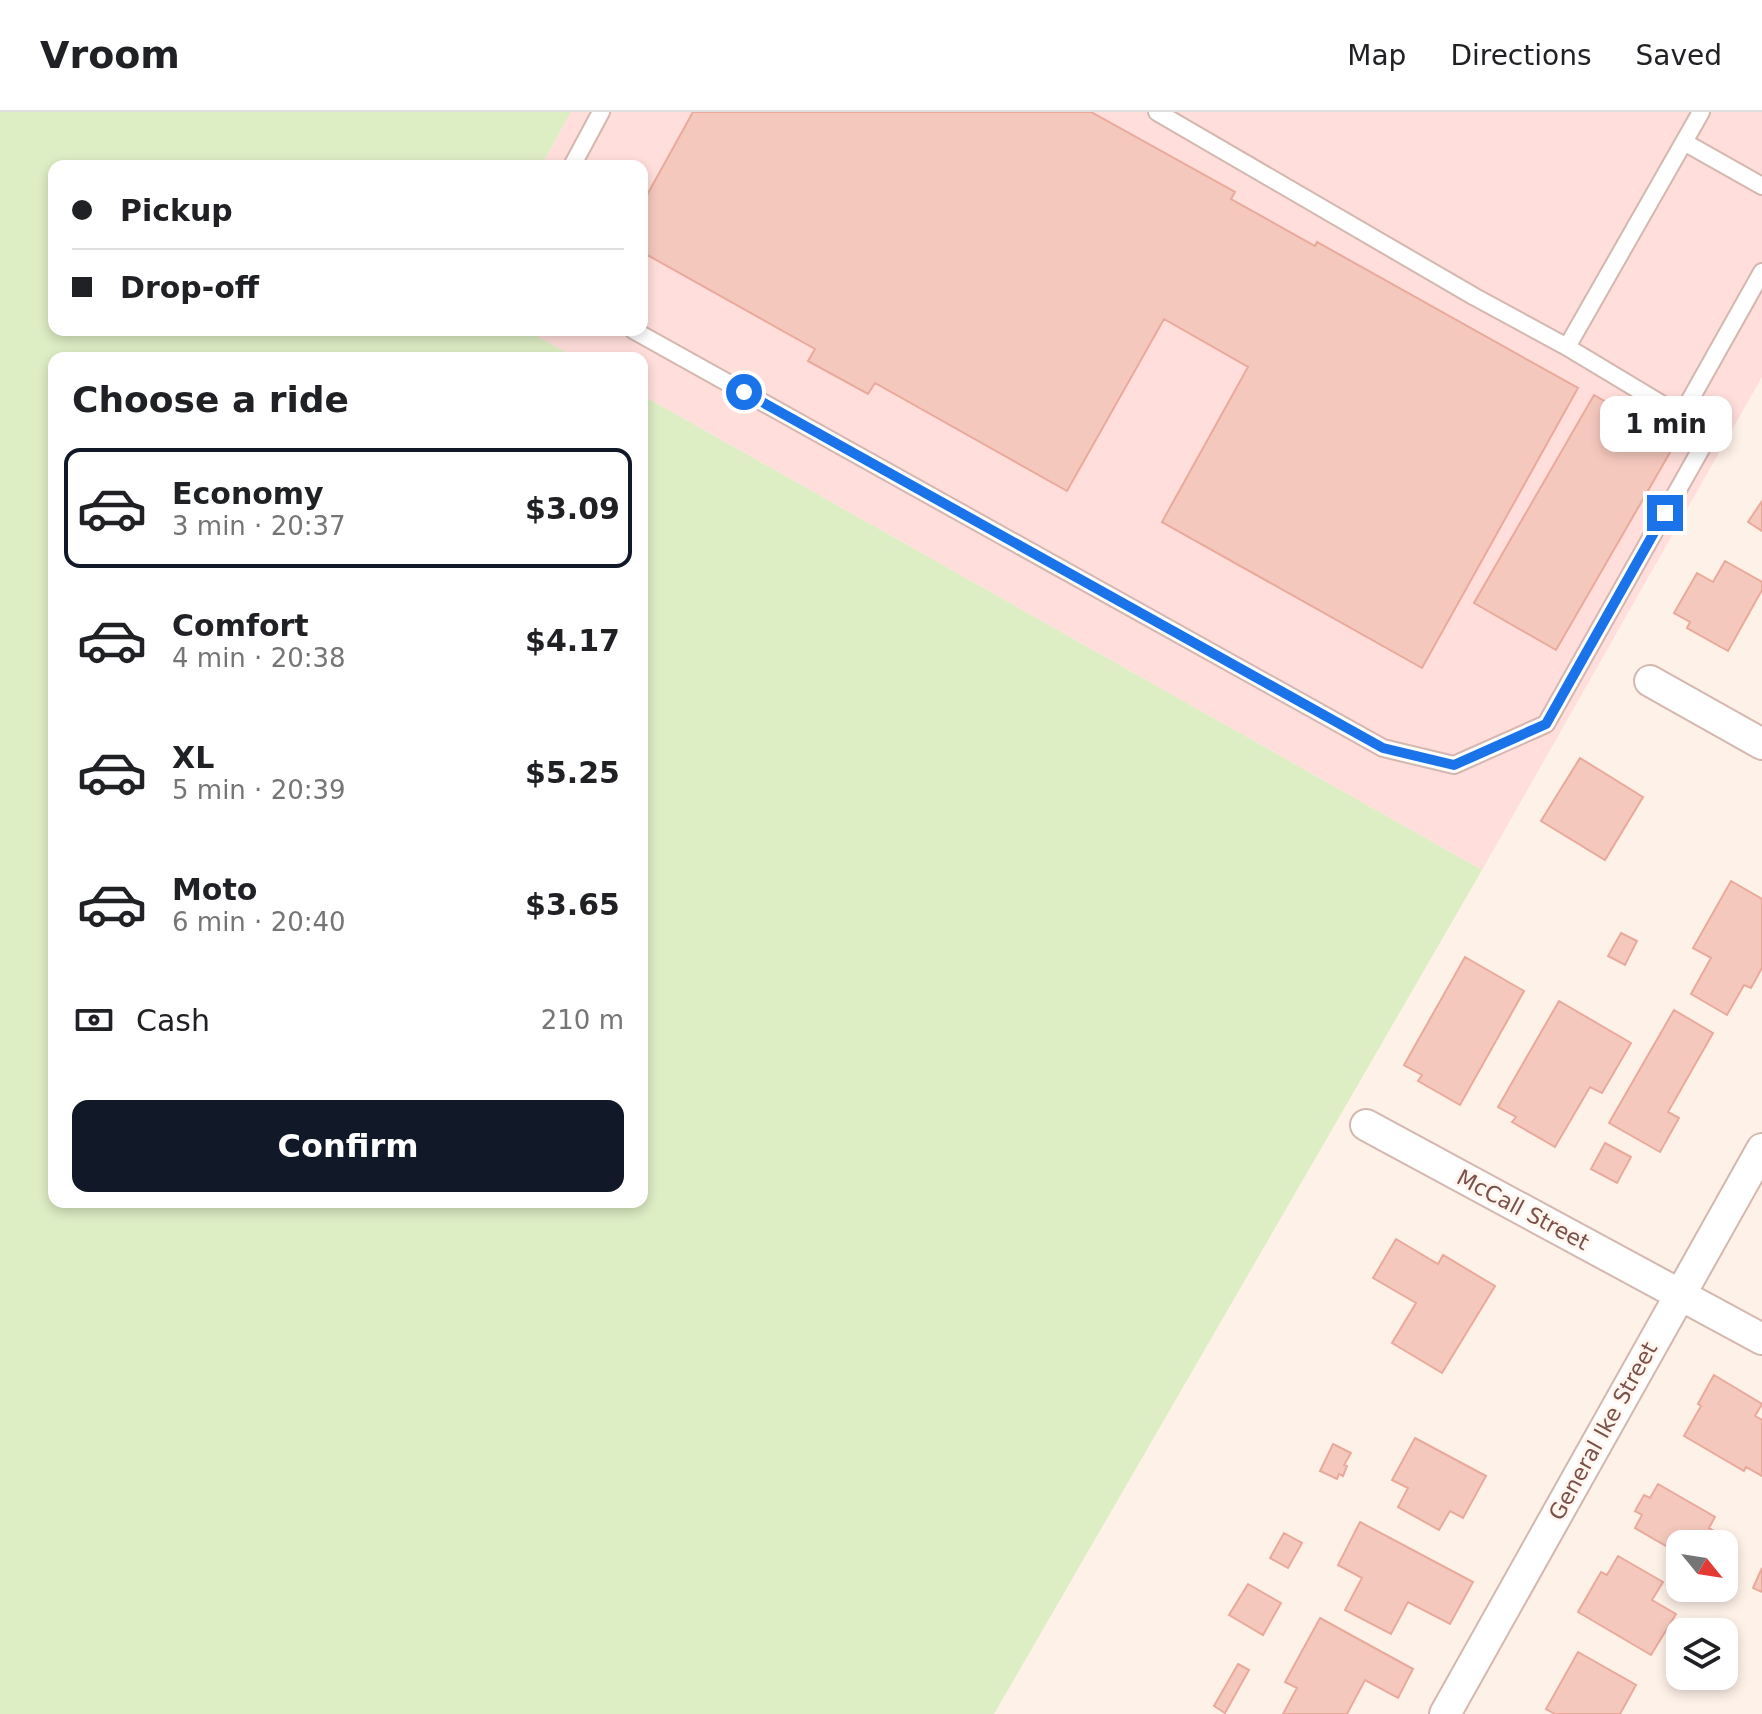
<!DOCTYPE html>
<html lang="en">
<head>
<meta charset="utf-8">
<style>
  body { margin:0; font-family:"DejaVu Sans",sans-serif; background:#f6f6f6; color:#202124; height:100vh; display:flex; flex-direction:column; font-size:30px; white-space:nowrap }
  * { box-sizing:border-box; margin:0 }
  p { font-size:26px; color:#757577 }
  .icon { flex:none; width:44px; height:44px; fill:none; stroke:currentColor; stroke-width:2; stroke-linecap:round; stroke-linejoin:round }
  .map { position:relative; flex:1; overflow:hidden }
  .panel { position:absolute; left:48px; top:240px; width:600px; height:856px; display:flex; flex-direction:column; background:#fff; border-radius:16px; box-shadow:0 4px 12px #0003 }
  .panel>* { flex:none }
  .top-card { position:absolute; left:48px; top:48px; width:600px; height:176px; border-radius:16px; box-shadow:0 4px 12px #0003; display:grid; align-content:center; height:176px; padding:0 24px; background:#fff }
  .needle { width:52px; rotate:120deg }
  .controls { position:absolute; left:1666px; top:1418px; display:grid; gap:16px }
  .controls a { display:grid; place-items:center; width:72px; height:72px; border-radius:16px; background:#fff; box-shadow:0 4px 12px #0003; font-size:40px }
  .end { position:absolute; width:36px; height:36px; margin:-18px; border:10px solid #1a73e8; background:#fff; box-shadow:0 0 0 4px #fff }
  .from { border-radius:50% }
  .bubble { position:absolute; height:56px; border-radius:16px; background:#fff; box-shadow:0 4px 12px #0003; font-size:26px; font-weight:600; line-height:56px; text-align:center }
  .top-card b { display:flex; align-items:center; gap:28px; height:76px; font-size:30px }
  .top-card b+b { border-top:2px solid #e0e0e0 }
  .top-card i { width:20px; height:20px; background:#202124 }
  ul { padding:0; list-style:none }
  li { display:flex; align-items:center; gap:24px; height:120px; margin:0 16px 12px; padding:0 8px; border:4px solid transparent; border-radius:16px }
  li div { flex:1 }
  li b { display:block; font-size:30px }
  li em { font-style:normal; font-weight:600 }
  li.selected { border-color:#111827 }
  li>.icon { width:72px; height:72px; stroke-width:1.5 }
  h2 { padding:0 24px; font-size:36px; line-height:96px }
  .pay { display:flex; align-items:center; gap:20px; height:88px; padding:0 24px; font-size:30px }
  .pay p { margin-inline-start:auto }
  .button { display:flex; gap:16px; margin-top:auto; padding:16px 24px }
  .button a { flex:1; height:92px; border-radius:16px; background:#111827; color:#fff; font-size:32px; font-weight:600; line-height:92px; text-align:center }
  header { display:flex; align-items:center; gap:48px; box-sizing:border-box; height:112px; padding:0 40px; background:#fff; border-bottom:2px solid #e0e0e0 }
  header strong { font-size:38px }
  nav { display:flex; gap:44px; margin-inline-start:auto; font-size:28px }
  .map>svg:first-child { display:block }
  .commercial { fill:#ffdedb }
  .green { fill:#ddedc4 }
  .building { fill:#f5c8bd; stroke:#e9aa9c; stroke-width:2 }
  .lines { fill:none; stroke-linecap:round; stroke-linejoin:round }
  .service-casing { stroke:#d4b7af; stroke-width:20 }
  .minor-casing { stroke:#d4b7af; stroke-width:34 }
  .service { stroke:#fff; stroke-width:16 }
  .minor { stroke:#fff; stroke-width:30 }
  .route { stroke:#1a73e8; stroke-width:10 }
  .labels { text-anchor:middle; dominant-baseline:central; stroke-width:6; stroke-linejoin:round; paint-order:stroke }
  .street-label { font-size:22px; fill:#7a5049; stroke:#fff6ef }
</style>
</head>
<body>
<header>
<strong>Vroom</strong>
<nav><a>Map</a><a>Directions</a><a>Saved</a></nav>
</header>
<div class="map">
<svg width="1762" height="1602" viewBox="0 0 1762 1602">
  <rect width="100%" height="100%" fill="#fef1e8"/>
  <!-- commercial -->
  <path class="commercial" d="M571,0H1762V265L1482,758L642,283V246H576L526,218H642V54H541Z"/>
  <!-- green -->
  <path class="green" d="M0,0H571L541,54H54V218H526L576,246H54V1090H642V283L1482,758L994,1602H0Z"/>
  <!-- building -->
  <path class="building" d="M693,0H1091L1235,80L1231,87L1315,134L1317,130L1578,276L1422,556L1162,410L1248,255L1164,207L1067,379L875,271L868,282L808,249L815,237L642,140V92Z
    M1594,283L1676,330L1556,538L1474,491Z
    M1762,389V419L1748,410Z
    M1725,449L1762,470V478L1728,539L1687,516L1690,510L1674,501L1697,461L1713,470Z
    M1580,646L1643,685L1605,748L1541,709Z
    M1731,769L1762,787V856L1751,876L1744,873L1727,903L1691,882L1711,846L1693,836Z
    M1621,821L1637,829L1625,853L1608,844Z
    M1465,845L1524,879L1460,993L1418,969L1422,963L1404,953Z
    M1559,889L1631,931L1602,981L1590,975L1555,1035L1512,1010L1516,1005L1498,995Z
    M1674,898L1713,921L1668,1000L1679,1006L1660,1040L1609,1011Z
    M1605,1031L1631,1045L1617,1071L1591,1057Z
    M1396,1127L1438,1152L1443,1143L1495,1174L1442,1261L1392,1231L1416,1191L1373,1166Z
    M1714,1263L1762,1292L1755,1304L1762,1308V1364L1746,1355L1744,1359L1684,1324L1701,1294L1698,1292Z
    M1415,1326L1486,1364L1463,1406L1450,1399L1439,1418L1398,1395L1408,1376L1392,1368Z
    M1333,1332L1351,1341L1344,1353L1347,1354L1343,1364L1339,1362L1337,1367L1320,1359Z
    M1658,1372L1715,1405L1709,1416L1716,1420L1710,1430L1704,1427L1701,1432H1680V1442L1635,1416L1642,1403L1635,1399L1644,1383L1650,1386Z
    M1360,1410L1473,1470L1450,1512L1408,1490L1391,1522L1345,1498L1362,1466L1338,1453Z
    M1284,1421L1302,1431L1288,1456L1270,1446Z
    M1618,1444L1663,1470L1652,1488L1676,1502L1651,1543L1578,1500L1601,1460L1607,1463Z
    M1762,1456V1480L1753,1476Z
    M1248,1472L1281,1491L1263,1523L1229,1503Z
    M1320,1506L1413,1557L1398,1586L1365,1568L1347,1602H1283L1297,1576L1285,1570Z
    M1578,1540L1636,1573L1620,1602H1555L1546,1597Z
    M1238,1552L1249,1558L1225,1601L1214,1594Z"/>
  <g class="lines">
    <!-- service casing -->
    <g class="service-casing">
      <path id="service" d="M1157,0L1475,185L1567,235L1701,0
        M1684,30L1762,74
        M572,54L601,0
        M633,218L1383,636L1454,653L1546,612L1710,321L1567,235
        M1681,304L1762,160"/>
    </g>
    <!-- minor casing -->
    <g class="minor-casing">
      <path id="minor" d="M1650,569L1762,632
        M1366,1013L1762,1227
        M1445,1602L1762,1037"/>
    </g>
    <!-- service -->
    <use href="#service" class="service"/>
    <!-- minor -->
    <use href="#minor" class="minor"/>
  </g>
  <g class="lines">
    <!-- route -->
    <path class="route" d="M744,280L1383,636L1454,653L1546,612L1665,401"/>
  </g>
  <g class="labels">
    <!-- street labels -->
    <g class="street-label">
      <text transform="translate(1523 1098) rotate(28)">McCall Street</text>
      <text transform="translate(1603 1319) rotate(-61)">General Ike Street</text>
    </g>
  </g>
</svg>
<div class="controls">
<a><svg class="needle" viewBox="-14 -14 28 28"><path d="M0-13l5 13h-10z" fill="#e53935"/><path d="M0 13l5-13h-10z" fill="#757577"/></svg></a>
<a><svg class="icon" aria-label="layers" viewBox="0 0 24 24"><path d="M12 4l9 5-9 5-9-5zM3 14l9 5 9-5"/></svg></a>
</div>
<i class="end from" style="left:744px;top:280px"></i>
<i class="end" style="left:1665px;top:401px"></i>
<div class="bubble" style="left:1600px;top:284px;width:132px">1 min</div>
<div class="top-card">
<b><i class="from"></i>Pickup</b>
<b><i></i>Drop-off</b>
</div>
<section class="panel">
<h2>Choose a ride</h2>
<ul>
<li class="selected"><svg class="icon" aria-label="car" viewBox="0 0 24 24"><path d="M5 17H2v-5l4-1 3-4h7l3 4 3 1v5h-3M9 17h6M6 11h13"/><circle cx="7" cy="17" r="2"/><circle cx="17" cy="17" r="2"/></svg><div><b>Economy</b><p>3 min · 20:37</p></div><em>$3.09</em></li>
<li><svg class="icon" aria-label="car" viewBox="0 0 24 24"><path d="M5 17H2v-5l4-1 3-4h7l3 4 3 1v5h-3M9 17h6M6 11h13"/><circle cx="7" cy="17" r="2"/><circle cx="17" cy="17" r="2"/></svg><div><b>Comfort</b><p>4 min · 20:38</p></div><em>$4.17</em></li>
<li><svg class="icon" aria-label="car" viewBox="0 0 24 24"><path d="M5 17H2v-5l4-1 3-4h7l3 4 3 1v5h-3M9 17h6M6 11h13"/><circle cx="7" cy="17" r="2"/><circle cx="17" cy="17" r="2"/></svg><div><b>XL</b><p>5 min · 20:39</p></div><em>$5.25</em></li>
<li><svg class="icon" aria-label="car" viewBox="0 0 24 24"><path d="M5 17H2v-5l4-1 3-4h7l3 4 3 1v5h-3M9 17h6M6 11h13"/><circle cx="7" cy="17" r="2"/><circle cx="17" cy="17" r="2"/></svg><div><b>Moto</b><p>6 min · 20:40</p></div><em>$3.65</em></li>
</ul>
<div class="pay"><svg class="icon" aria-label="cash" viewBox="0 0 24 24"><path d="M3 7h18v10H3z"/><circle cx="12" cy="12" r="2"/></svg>Cash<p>210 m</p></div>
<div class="button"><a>Confirm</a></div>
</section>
</div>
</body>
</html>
